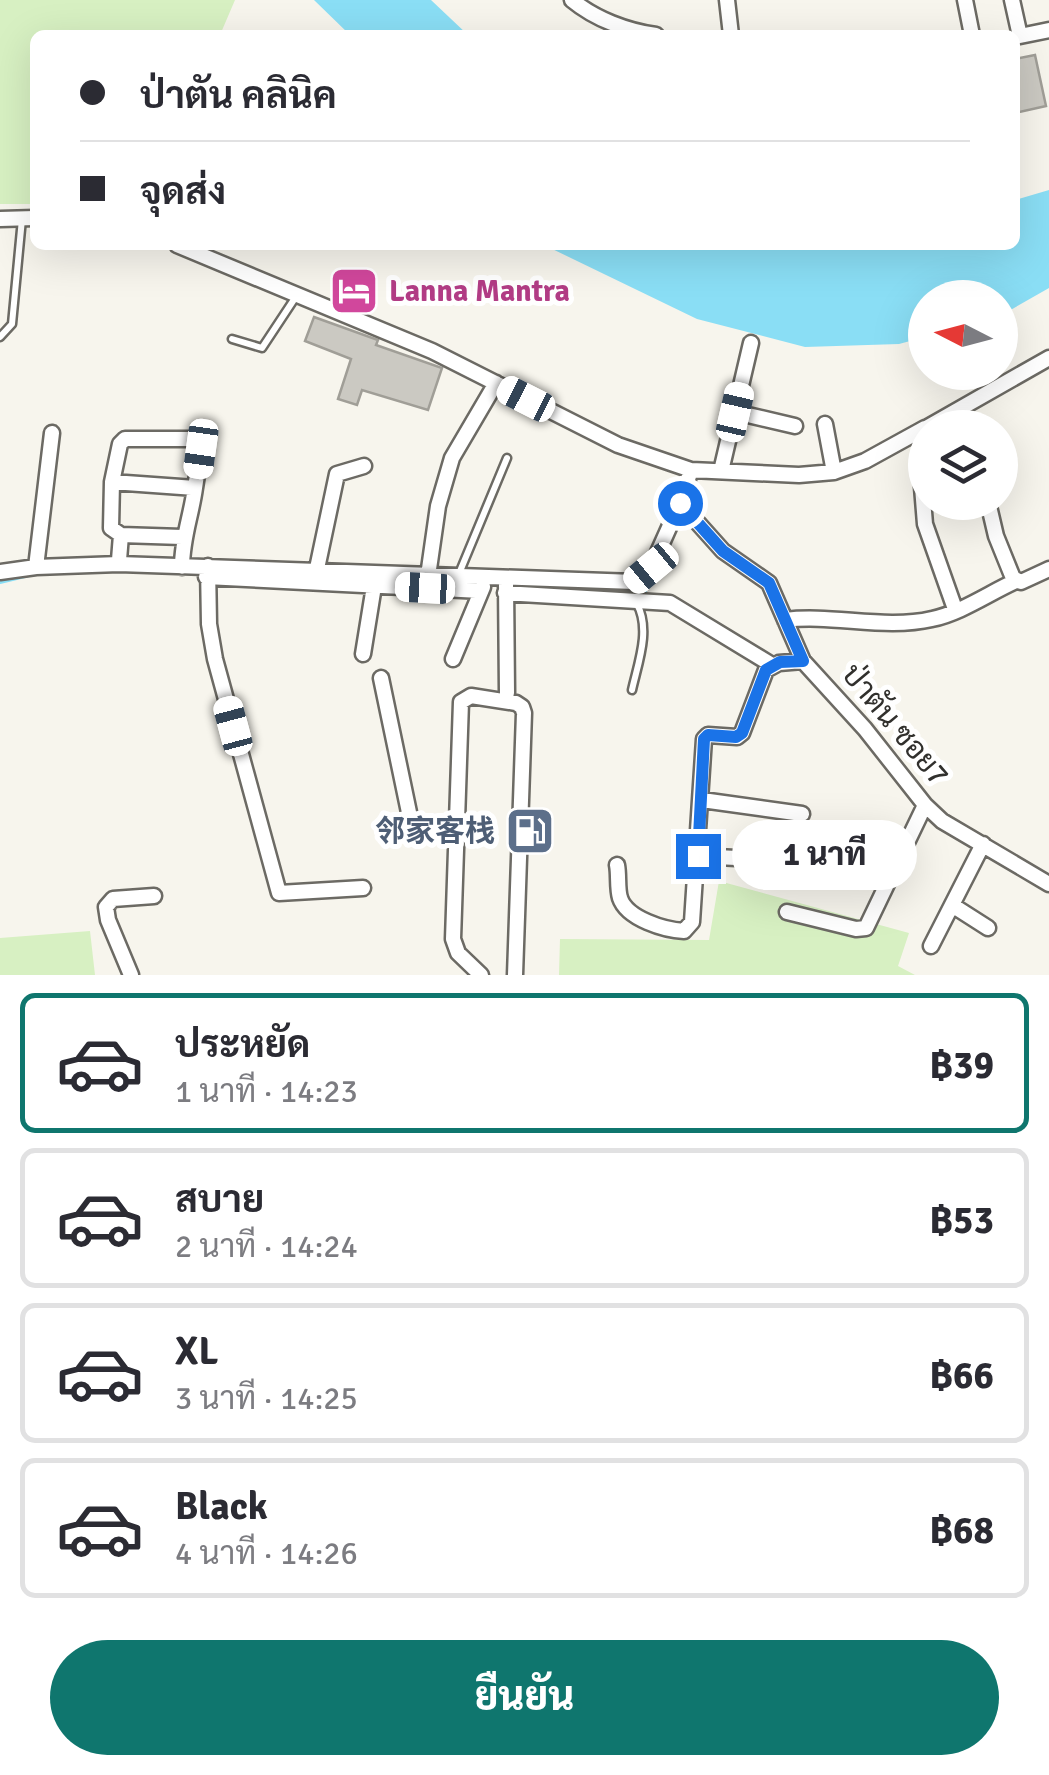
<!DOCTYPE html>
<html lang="th">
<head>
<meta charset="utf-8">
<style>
  body { margin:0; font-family:Signika,"Noto Sans SC",Sarabun,sans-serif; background:#f2f2f3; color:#2b2b33; height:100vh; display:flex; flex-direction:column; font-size:38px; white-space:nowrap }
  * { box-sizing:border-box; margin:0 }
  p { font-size:32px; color:#7c7c81 }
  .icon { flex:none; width:55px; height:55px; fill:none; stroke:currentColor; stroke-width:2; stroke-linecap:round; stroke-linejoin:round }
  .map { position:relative; height:975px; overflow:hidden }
  .panel { display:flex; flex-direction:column; background:#fff; flex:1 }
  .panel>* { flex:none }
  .hud { position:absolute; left:30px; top:30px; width:990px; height:220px; border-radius:15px; box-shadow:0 10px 40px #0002; display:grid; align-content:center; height:220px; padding:0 50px; background:#fff }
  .needle { width:65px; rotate:276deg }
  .buttons { position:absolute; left:908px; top:280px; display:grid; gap:20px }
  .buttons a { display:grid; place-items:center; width:110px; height:110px; border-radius:50%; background:#fff; box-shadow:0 10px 40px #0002; font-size:50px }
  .end { position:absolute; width:45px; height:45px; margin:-22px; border:12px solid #1a73e8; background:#fff; box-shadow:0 0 0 5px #fff }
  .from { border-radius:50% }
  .bubble { position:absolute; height:70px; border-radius:35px; background:#fff; box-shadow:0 10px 40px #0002; font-size:32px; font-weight:800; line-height:70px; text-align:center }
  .car { position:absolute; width:30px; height:60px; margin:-30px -15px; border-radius:12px; box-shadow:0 0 8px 2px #0007; background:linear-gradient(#fff 24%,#345 0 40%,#fff 0 76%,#345 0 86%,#fff 0) }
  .hud b { display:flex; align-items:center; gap:35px; height:95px; font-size:38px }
  .hud b+b { border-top:2px solid #e1e1e2 }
  .hud i { width:25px; height:25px; background:#2b2b33 }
  ul { padding:18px 0 0; list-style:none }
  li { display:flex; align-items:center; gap:30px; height:140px; margin:0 20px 15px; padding:0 30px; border:5px solid #e1e1e2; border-radius:15px }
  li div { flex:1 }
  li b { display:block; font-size:38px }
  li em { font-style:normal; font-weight:800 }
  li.on { border-color:#0f766e }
  li>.icon { width:90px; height:90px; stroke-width:1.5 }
  .action { display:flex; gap:20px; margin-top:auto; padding:20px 50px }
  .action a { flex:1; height:115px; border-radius:60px; background:#0f766e; color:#fff; font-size:40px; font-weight:800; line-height:115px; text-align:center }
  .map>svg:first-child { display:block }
  .green { fill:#d7f0c2 }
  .water { fill:#8adef5 }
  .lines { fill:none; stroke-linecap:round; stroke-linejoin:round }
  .stream { stroke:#8adef5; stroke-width:4 }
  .building { fill:#cbc9c2; stroke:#a09e97; stroke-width:2.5 }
  .service-casing { stroke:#6c6a64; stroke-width:11 }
  .minor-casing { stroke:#6c6a64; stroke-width:19 }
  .service { stroke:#fff; stroke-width:6 }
  .minor { stroke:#fff; stroke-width:14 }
  .route { stroke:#1a73e8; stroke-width:12 }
  .labels { text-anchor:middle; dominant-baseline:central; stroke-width:10; stroke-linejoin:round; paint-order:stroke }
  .hotel-label { font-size:30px; font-weight:bold; fill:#b23c85; stroke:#fff; text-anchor:start }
  .street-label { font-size:30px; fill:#31302d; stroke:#fff }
  .service-label { font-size:30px; font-weight:bold; fill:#4e5e75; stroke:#fff; text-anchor:end }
</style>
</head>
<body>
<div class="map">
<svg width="1049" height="975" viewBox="0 0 1049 975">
  <rect width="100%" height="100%" fill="#f7f5ed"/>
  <!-- green -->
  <path class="green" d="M0,0H235L220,35H35V204H0Z
    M719,881L909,933L898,966L915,975H559L560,939L709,940Z
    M90,931L95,975H0V938Z"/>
  <!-- water -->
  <path class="water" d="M314,0H431L468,35H350Z
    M1049,190V288L1000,316V298H925V337L899,344L805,347L697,319L544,245H1015V200Z"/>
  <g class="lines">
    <!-- stream -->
    <path class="stream" d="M0,582L29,575
      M573,590L645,592"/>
  </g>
  <!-- building -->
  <path class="building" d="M1035,55L1046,106L1015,113V93L1018,92L1015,59Z
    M314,317L378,340L376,345L442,368L428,410L362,390L357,405L338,399L351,359L305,341Z"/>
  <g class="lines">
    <!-- service casing -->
    <g class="service-casing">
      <path id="service" d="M0,337L12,324L22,219
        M232,339L262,348L297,295
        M458,576L507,458
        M632,690C638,663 651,630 637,604"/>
    </g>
    <!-- minor casing -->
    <g class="minor-casing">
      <path id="minor" d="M572,0C595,19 627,31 656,35
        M727,0L731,35
        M965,0L972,35
        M1012,0L1020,36L1049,30
        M0,219L35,218
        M177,245L432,351L618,445L691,470L799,475L834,472L865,461L925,428
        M735,412L795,426
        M825,424L834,472
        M926,428L1049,358
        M691,470L680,503L723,551L769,583L803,661L865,729L925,805L942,821L1049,884
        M721,471L751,343
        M112,482L120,444L125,439H193L201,449L195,488
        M922,487L925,524L955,609
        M988,502L996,536L1013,578L1021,582L1049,569
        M121,535L182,537
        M119,560L121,535L111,528L112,482L195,488C191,517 182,538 182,567
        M208,566L209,624L215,659L279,893L363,888
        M36,567L52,433
        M0,572L36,567L119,564L635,582L651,568L680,503
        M206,577L481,591
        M315,578L337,474L364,466
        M427,583L438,506L452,458L496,383
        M506,584L507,693
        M505,593L670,603L772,665
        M785,620C833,614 885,630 932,619C961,613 989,593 1016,581
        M363,654L375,580
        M453,659L483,587
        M381,678L411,822L456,824
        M702,800L802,814
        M698,856L755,859
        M617,865C619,875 617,888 620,898C627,919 665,930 684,931L692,922L704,739L708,735L737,737L742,733L766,670L779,663L803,661
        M952,905L988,928
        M787,912L856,929L866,928L925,805
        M931,946L983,844
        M131,975L108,920L106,907L113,899L154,896
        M481,975L458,953L453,939L461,702L471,696L516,703L522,707L524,713L515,975"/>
    </g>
    <!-- service -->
    <use href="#service" class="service"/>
    <!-- minor -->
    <use href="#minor" class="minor"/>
  </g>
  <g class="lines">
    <!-- route -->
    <path class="route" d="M680,503L723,551L769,583L803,661L780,662L766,670L742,733L736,737L708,735L704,739L698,856"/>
  </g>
  <!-- icons -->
  <defs>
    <g id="hotel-square" transform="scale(2.5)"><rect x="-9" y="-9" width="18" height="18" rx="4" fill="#d1479c" stroke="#fff"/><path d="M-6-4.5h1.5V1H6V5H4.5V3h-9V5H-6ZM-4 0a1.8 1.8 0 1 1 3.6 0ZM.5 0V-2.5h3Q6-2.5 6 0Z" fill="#fff"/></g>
    <g id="fuel-square" transform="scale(2.5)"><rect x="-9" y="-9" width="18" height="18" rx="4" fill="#5c6f8a" stroke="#fff"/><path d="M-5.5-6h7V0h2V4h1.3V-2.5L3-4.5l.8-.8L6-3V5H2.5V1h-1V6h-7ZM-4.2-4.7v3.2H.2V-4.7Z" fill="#fff"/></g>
  </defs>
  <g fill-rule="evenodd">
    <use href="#hotel-square" x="354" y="291"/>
    <use href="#fuel-square" x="530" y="831"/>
  </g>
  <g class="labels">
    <!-- hotel labels -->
    <g class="hotel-label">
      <text x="389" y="291">Lanna Mantra</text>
    </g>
    <!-- street labels -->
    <g class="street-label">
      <text transform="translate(895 725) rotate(50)">ป่าตัน ซอย7</text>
    </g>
    <!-- service labels -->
    <g class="service-label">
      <text x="495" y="831">邻家客栈</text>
    </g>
  </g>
</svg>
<div class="buttons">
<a><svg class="needle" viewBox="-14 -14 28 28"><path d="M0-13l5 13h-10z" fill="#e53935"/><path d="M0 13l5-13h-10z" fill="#7c7c81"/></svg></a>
<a><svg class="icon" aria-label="layers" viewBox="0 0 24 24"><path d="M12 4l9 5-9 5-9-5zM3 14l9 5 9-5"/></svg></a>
</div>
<i class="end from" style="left:680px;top:503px"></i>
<i class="end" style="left:698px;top:856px"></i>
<div class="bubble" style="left:732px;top:820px;width:185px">1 นาที</div>
<i class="car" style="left:526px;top:399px;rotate:297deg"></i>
<i class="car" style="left:735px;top:412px;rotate:13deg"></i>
<i class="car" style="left:201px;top:449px;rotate:188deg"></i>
<i class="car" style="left:651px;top:568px;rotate:230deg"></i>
<i class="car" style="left:425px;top:588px;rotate:273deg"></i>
<i class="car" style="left:233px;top:726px;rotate:345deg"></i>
<div class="hud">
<b><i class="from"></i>ป่าตัน คลินิค</b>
<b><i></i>จุดส่ง</b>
</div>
</div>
<section class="panel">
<ul>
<li class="on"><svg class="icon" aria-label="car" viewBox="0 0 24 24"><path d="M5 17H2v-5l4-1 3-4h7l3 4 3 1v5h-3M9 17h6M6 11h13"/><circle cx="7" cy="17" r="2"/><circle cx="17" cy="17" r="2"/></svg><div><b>ประหยัด</b><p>1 นาที · 14:23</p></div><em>฿39</em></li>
<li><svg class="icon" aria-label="car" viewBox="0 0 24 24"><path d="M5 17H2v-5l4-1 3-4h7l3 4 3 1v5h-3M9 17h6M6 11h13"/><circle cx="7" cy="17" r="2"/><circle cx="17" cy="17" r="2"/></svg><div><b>สบาย</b><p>2 นาที · 14:24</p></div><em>฿53</em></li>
<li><svg class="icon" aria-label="car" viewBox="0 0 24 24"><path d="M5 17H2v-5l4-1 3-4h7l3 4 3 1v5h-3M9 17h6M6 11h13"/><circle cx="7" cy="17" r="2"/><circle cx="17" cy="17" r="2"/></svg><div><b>XL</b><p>3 นาที · 14:25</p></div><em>฿66</em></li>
<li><svg class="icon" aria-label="car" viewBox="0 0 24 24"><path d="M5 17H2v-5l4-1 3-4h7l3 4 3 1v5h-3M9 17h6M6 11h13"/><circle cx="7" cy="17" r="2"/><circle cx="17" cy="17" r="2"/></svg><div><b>Black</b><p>4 นาที · 14:26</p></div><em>฿68</em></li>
</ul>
<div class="action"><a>ยืนยัน</a></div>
</section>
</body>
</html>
